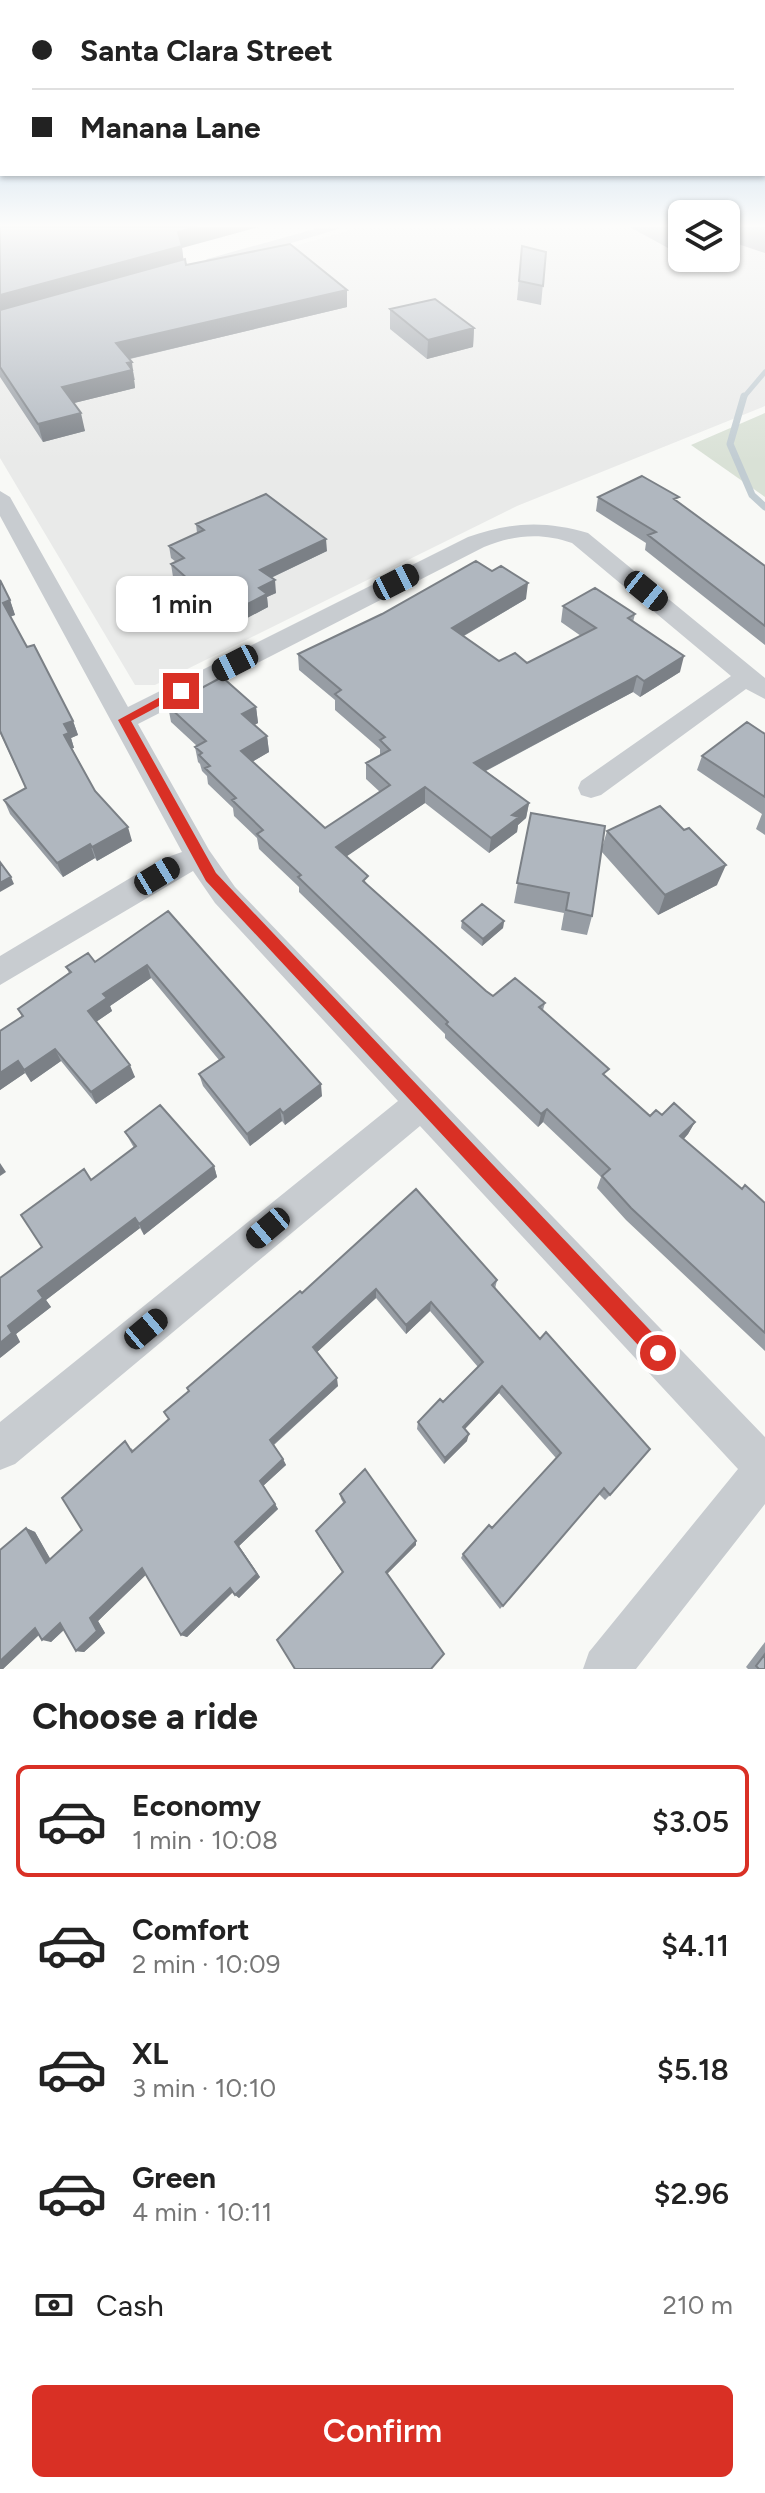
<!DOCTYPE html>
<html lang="en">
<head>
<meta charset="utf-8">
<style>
  body { margin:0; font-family:Figtree,sans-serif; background:#f6f6f6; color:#222; height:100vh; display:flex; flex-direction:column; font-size:30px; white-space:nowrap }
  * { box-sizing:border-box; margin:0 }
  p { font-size:26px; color:#767676 }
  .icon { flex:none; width:44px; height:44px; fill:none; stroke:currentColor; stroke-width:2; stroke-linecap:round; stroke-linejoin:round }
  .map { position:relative; height:1669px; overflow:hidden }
  .drawer { display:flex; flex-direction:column; background:#fff; flex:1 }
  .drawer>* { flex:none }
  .guide { position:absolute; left:0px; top:0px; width:766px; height:176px; box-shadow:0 2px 6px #0004; display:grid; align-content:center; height:176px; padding:0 32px; background:#fff }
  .controls { position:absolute; left:668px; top:200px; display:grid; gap:16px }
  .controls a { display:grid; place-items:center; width:72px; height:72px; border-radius:12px; background:#fff; box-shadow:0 2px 6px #0004; font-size:40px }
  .end { position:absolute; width:36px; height:36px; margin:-18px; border:10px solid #d93025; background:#fff; box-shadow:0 0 0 4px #fff }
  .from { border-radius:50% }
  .bubble { position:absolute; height:56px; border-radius:12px; background:#fff; box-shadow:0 2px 6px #0004; font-size:26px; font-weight:600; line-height:56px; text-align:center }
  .car { position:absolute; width:24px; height:48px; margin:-24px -12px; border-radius:10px; box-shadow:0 0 6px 2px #0007; background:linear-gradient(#222 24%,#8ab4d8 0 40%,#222 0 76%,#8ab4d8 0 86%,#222 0) }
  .guide b { display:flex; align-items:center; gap:28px; height:76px; font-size:30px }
  .guide b+b { border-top:2px solid #e0e0e0 }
  .guide i { width:20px; height:20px; background:#222 }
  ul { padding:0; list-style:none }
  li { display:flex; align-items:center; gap:24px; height:112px; margin:0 16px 12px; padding:0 16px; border:4px solid transparent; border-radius:12px }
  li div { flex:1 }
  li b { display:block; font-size:30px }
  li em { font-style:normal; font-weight:600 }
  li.active { border-color:#d93025 }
  li>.icon { width:72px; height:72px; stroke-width:1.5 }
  h2 { padding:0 32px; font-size:36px; line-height:96px }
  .pay { display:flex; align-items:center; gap:20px; height:88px; padding:0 32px; font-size:30px }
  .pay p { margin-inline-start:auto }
  .cta { display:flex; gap:16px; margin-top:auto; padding:16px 32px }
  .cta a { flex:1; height:92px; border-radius:12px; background:#d93025; color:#fff; font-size:32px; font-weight:600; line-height:92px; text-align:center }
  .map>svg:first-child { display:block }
  .built { fill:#e9eae9 }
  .green { fill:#d9e1d6 }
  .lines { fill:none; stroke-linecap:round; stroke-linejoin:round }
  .stream-far1 { stroke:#c1ccd2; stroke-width:5 }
  .stream { stroke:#c1ccd2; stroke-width:7 }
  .minor { fill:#c8ccd0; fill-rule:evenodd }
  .wall { fill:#979da4 }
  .shaded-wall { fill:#7b8086 }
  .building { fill:#b0b7bf; stroke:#7b8086; stroke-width:2 }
  .route { fill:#d93025 }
</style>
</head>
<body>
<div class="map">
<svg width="765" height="1669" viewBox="0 0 765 1669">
  <rect width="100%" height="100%" fill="#f8f9f6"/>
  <!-- built -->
  <path class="built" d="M361,227H682V258H726V227H765V406L517,506L155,685H135L0,458V330Z"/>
  <!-- green -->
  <path class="green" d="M765,413V497L691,445Z"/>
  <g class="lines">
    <!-- stream-far1 -->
    <path class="stream-far1" d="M743,398L765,372"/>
    <!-- stream -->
    <path class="stream" d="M744,396L730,444L752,495L765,507"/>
    <!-- minor -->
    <path class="minor" d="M322,227H345L217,265L212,267L204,262L207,259Z
      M0,491L10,497L128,707L468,537C510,522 545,520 588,533L765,678V699L746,689L601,795L591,798L581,795L578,788L581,781L731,676L572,543C541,532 514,535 484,547L138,724L209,850L235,887L765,1437V1504L636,1669H583L589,1652L738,1469L420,1126L15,1464L0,1470V1422L398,1101L215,903L193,871L0,985V956L162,859L182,852L0,516Z"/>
  </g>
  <!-- wall -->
  <path class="wall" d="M0,227L182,248L183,259L186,265L347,307L130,359L135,380H134L135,388L74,403L85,431L43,442L0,377Z
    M630,227H682L668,248Z
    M726,227H765V253L741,245L726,236Z
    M522,246L546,252L541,305L517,300Z
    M390,309L474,328L473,347L427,359L390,329Z
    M598,497L677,502L765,566V645L645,550L646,543L596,511Z
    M196,524L327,551L271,578L276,593L267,597L268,607L234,625L212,607L209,608L173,577L171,564L176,562L171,558L169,546L197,533Z
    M0,580L10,600L15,615L10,617L27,647L73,721L78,735L71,738L74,748H72L95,791L132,841L97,861L95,858L63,877L10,814L4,800L26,789L0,733Z
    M526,599L464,636L499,661L527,663L581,636L561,622L563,606L635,614L633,622L680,672L640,697L633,692L486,771L529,803L526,818L518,825L517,832L489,853L425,803L346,856L368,885L486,991L493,996L545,1003L543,1010L606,1077L650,1116L662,1115L695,1122L688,1134L684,1139L742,1189L765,1203V1351L626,1220L597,1188L601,1177L543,1122L538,1127L445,1038V1034L299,892V887L259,849L257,838L234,816L233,808L208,784L207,776L202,771L200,764L198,762L195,747L197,746L171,722L168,706L256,707L258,723L254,725L267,736L269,752L252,762L325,828L380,792L366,779V763L380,756V749L335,710V700L299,670L298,654Z
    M765,734V835L756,829L762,814L697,770L702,756Z
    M531,813L592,916L587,935L561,930L564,913L514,903Z
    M607,831L717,885L658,915L601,851Z
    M168,911L322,1096L285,1125L282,1121L250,1146L203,1086L199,1074L219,1060L151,978L110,1006L112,1011L96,1022L135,1077L96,1104L61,1061L31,1082L25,1073L0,1090V1031L22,1017L18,1009L69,973L66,967L95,962Z
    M462,921H504L503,928L482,946L461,928Z
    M125,1132L214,1166L217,1177L144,1235L140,1228L46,1300L51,1307L16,1334L20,1342L0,1358L42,1247L91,1180L134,1148Z
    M497,1280L495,1289L610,1495L605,1500L599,1494L500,1609L461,1558L463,1554L492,1528L556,1458L499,1393L465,1429L467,1441L444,1464L417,1429L418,1422L443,1402L478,1367L430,1311L406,1334L376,1298L317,1352L338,1386L274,1445L283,1459L286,1465L263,1486L278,1509L239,1546L260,1577L239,1598L233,1592L187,1637L181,1635L146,1574L98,1621L105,1633L84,1652L76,1651L64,1630L51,1642L39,1635L3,1669H0L5,1545V1546L26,1528L35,1532L50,1559L82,1530L131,1448L133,1450L169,1419L302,1293Z
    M340,1494L416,1545L387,1574L342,1572L318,1535L316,1531L344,1504L341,1499Z
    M765,1642V1669H748L746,1667Z"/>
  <!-- shaded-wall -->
  <path class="shaded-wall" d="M197,227H259L182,248L184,263L0,314V295L178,232Z
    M672,227H682V244L668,248Z
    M347,290V307L120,361L116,343Z
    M474,328L473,347L427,359L428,340Z
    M132,362L135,388L66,405L62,387Z
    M81,413L85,431L43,442L38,424Z
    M326,539L327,551L262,582L260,570Z
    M275,580L276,593L267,597L268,607L234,625L232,612L259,588Z
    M528,583L526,599L451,643L452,628Z
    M210,594L212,607L209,608L207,596Z
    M10,600L15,615L8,617L3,603Z
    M684,656L680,672L640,697L644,681Z
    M637,676L633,692L472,778L474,763Z
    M256,707L258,723L245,730L242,714Z
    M73,721L78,735L71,738L74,748L69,749L64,735V724Z
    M267,736L269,752L243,767L241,751Z
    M425,787V803L337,863L336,847Z
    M529,803L526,818L518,825L517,832L489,853L491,838L512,815Z
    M128,827L132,841L97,861L92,847Z
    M90,844L95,858L63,877L57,863Z
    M726,865L717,885L658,915L665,895Z
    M11,877L14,884L0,892V883Z
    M504,921L503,928L482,946L483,939Z
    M147,965L151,978L110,1006L112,1011L93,1024L88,1011L103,994Z
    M55,1049L61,1061L31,1082L24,1070Z
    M18,1061L25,1073L0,1090V1073Z
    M130,1065L135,1077L96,1104L91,1092Z
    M321,1084L322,1096L285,1125L283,1113Z
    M280,1109L282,1121L250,1146L247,1134Z
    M547,1109L543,1122L538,1127L541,1114Z
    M695,1122L688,1134L674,1149L680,1136Z
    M0,1163L6,1172L0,1176Z
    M214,1166L217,1177L144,1235L139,1224Z
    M135,1218L140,1228L46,1300L51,1307L16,1334L20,1342L0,1358V1343L8,1326L38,1291Z
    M376,1289V1298L314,1355L313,1347Z
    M431,1302L430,1311L406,1334V1325Z
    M337,1378L338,1386L272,1446L270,1440Z
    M502,1386L499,1393L461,1433L463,1427Z
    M469,1434L467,1441L444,1464L445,1458Z
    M283,1459L286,1465L263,1486L260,1481Z
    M275,1504L278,1509L239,1546L260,1577L239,1598L235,1595V1542Z
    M26,1528L35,1532L55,1567L46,1563Z
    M416,1541V1545L386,1575V1572Z
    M142,1568L149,1572L98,1621L105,1633L84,1652L76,1651L90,1618Z
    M230,1588L234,1591L187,1637L181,1635Z
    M60,1623L69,1625L51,1642L42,1640Z
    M35,1628L44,1630L3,1669H0V1661Z"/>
  <!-- building -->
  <path class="building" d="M0,227H197L178,232L182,246L0,295Z
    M290,244L347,290L116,343L132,362L127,363L132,370L62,387L81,413L38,424L0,367V310L185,259L186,265Z
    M522,246L546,252L543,286L519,281Z
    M435,299L474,328L428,340L390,309Z
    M642,476L679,497L674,499L765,566V626L648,535L656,532L598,497Z
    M266,494L326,539L260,570L275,580L259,588L267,594L232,612L210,594L207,596L171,564L184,558L169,546L204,530L196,524Z
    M476,561L492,571L501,566L528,583L452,628L499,661L515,653L527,663L596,628L563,606L595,588L635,614L628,618L684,656L644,681L637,676L474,763L529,803L512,815L519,817L491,838L425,787L336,847L368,876L363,881L486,991L493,996L515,978L545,1003L539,1007L609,1069L603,1074L650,1116L656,1110L662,1115L674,1103L695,1122L680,1136L742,1189L745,1185L765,1203V1333L631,1208L602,1176L610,1169L547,1109L541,1114L446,1024L448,1022L298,877L301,875L257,834L263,830L232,800L236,798L205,768L210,766L199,755L202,753L195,747L206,741L168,706L222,677L256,707L242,714L267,736L241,751L325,828L390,785L366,763L390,750L380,740L385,737L335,694L341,690L298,654L382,614Z
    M0,580L10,600L3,603L27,647L34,645L73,721L64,724L69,733L64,735L95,791L128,827L92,847L90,844L57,863L4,800L26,788L0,731Z
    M747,722L765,734V797L702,756Z
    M660,806L684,830L689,828L726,865L665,895L607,831Z
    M531,813L605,826L592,916L566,910L569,893L517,883Z
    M0,862L11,877L0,883Z
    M482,904L504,921L483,939L462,921Z
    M168,911L321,1084L283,1113L280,1109L247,1134L199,1074L224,1057L147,965L103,994L107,998L88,1011L130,1065L91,1092L55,1049L24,1070L18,1061L0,1073V1031L23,1016L18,1009L71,972L66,967L88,953L95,962Z
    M160,1105L214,1166L139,1224L135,1218L38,1291L43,1298L8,1326L12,1333L0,1343V1278L42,1247L21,1215L84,1169L91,1180L136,1146L125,1132Z
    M416,1189L497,1280L492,1285L540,1339L546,1332L650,1449L610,1495L604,1488L503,1606L463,1554L489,1525L492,1528L561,1453L502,1386L463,1427L469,1434L445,1458L418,1422L440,1399L443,1402L483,1362L431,1302L406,1325L376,1289L313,1347L337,1378L270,1440L283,1459L260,1481L275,1504L235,1542L257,1574L235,1595L230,1588L181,1635L142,1568L90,1618L97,1631L76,1651L60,1623L42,1640L35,1628L0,1661V1550L26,1528L46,1563L82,1530L62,1498L125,1441L132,1452L169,1419L164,1412L189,1391L187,1388L300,1291L302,1293Z
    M365,1469L416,1541L386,1572L444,1654L431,1669H295L277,1640L343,1572L316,1531L345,1502L340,1494Z
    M765,1654V1669H759L756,1666Z"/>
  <!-- sky -->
  <linearGradient id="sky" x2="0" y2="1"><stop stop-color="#98bedf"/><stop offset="0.49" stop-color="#fcfcfb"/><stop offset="1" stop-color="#fcfcfb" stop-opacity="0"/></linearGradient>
  <rect width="765" height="461" fill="url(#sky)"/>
  <!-- route -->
  <path class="route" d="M177,688L187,691L131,721L216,873L665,1346L667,1353L665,1360L658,1362L652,1360L206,881L118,720Z"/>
</svg>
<div class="controls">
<a><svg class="icon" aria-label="layers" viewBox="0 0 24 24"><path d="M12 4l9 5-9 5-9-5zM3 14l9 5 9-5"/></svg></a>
</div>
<i class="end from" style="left:658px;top:1353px"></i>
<i class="end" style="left:181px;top:691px"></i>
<div class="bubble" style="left:116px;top:576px;width:132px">1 min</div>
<i class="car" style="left:396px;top:582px;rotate:63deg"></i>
<i class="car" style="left:646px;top:591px;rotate:129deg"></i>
<i class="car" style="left:235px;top:663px;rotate:243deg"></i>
<i class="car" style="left:157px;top:876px;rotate:59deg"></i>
<i class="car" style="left:268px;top:1228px;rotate:230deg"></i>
<i class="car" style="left:146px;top:1329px;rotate:50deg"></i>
<div class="guide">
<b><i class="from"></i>Santa Clara Street</b>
<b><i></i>Manana Lane</b>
</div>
</div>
<section class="drawer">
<h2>Choose a ride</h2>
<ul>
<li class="active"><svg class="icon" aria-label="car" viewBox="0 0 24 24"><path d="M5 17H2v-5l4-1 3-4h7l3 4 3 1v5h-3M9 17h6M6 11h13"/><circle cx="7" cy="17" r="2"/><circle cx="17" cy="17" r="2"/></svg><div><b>Economy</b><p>1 min · 10:08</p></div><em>$3.05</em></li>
<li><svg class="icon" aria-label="car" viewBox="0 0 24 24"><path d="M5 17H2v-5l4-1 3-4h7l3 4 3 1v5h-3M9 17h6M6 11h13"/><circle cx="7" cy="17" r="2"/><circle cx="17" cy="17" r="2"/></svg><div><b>Comfort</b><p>2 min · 10:09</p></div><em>$4.11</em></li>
<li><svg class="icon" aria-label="car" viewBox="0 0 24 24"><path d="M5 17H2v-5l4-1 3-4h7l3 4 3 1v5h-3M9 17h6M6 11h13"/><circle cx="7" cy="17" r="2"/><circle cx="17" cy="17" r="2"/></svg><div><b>XL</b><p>3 min · 10:10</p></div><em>$5.18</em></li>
<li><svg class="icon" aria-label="car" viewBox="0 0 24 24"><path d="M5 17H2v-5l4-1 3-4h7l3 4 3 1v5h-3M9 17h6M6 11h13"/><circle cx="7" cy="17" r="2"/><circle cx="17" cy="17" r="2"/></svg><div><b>Green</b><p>4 min · 10:11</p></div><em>$2.96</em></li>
</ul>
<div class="pay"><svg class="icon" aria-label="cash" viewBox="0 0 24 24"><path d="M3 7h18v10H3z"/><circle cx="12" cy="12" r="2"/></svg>Cash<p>210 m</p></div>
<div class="cta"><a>Confirm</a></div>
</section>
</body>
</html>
